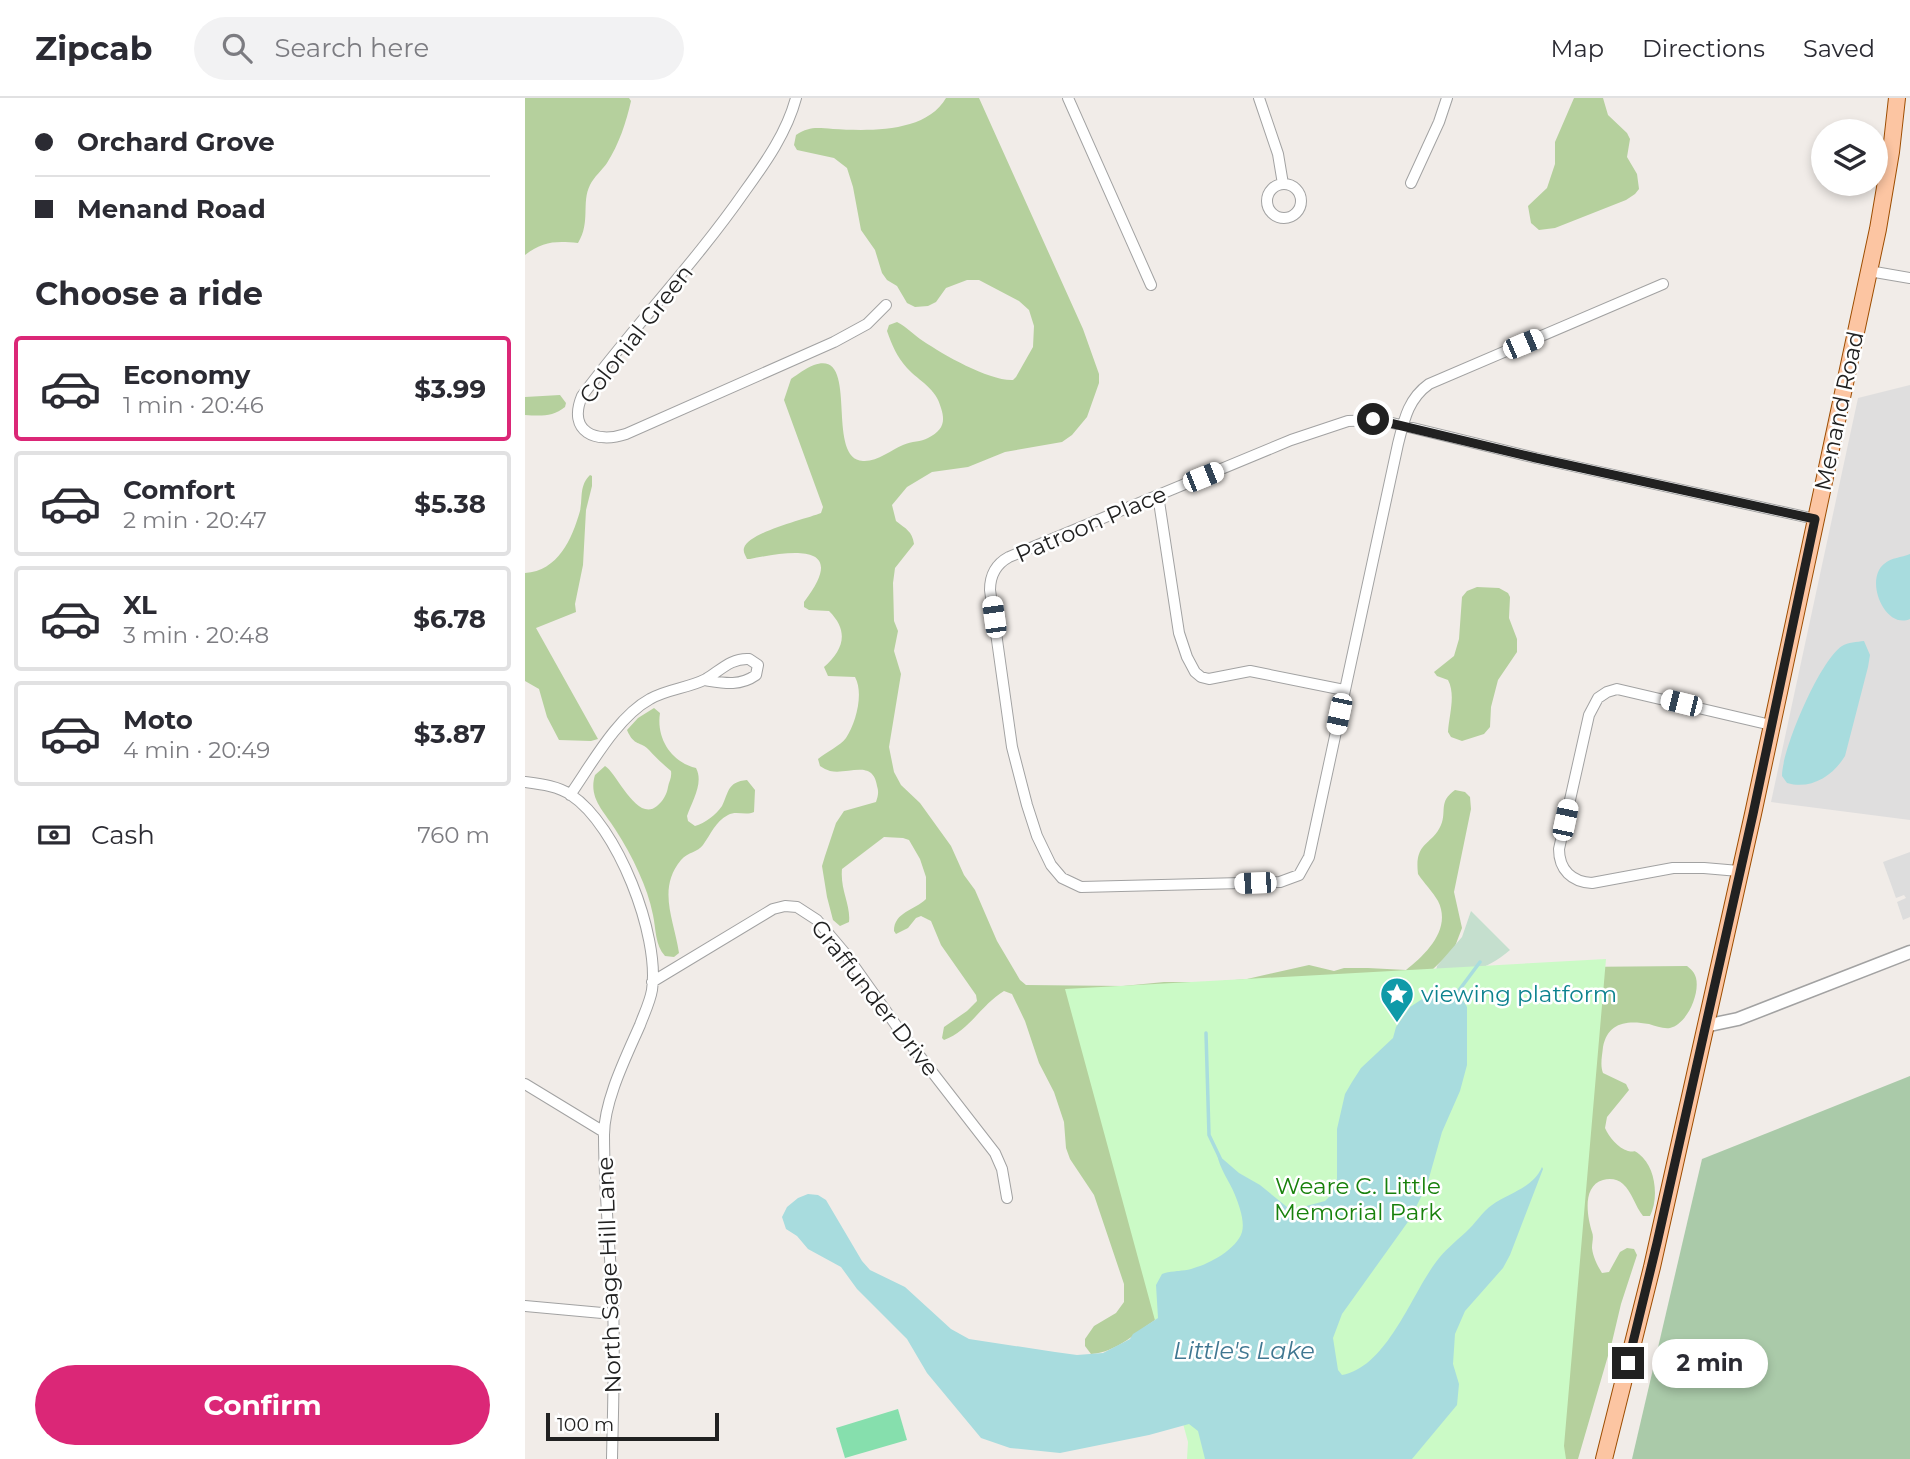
<!DOCTYPE html>
<html lang="en">
<head>
<meta charset="utf-8">
<style>
  body { margin:0; font-family:Montserrat,sans-serif; background:#f2f2f3; color:#2b2b33; height:100vh; display:flex; flex-direction:column; font-size:26px; white-space:nowrap }
  * { box-sizing:border-box; margin:0 }
  p { font-size:23px; color:#7c7c81 }
  .icon { flex:none; width:38px; height:38px; fill:none; stroke:currentColor; stroke-width:2; stroke-linecap:round; stroke-linejoin:round }
  .map { position:relative; flex:1; overflow:hidden }
  .side { display:flex; flex-direction:column; background:#fff; width:525px }
  .side>* { flex:none }
  .banner { display:grid; align-content:center; height:154px; padding:0 35px; background:#fff }
  .fabs { position:absolute; left:1286px; top:21px; display:grid; gap:14px }
  .fabs a { display:grid; place-items:center; width:77px; height:77px; border-radius:50%; background:#fff; box-shadow:0 4px 10px #0003; font-size:35px }
  .scale { position:absolute; left:21px; bottom:18px; width:173px; box-sizing:border-box; padding-left:7px; border:4px solid #212121; border-top:0; font-size:19px; line-height:24px; white-space:nowrap; color:#212121; -webkit-text-stroke:5px #fff; paint-order:stroke }
  .end { position:absolute; width:32px; height:32px; margin:-16px; border:9px solid #212121; background:#fff; box-shadow:0 0 0 4px #fff }
  .from { border-radius:50% }
  .bubble { position:absolute; height:49px; border-radius:24px; background:#fff; box-shadow:0 4px 10px #0003; font-size:23px; font-weight:700; line-height:49px; text-align:center }
  .car { position:absolute; width:21px; height:42px; margin:-21px -10px; border-radius:9px; box-shadow:0 0 5px 2px #0007; background:linear-gradient(#fff 24%,#345 0 40%,#fff 0 76%,#345 0 86%,#fff 0) }
  .banner b { display:flex; align-items:center; gap:24px; height:66px; font-size:26px }
  .banner b+b { border-top:2px solid #e1e1e2 }
  .banner i { width:18px; height:18px; background:#2b2b33 }
  ul { padding:0; list-style:none }
  li { display:flex; align-items:center; gap:21px; height:105px; margin:0 14px 10px; padding:0 21px; border:4px solid #e1e1e2; border-radius:7px }
  li div { flex:1 }
  li b { display:block; font-size:26px }
  li em { font-style:normal; font-weight:700 }
  li.active { border-color:#db2777 }
  li>.icon { width:63px; height:63px; stroke-width:1.5 }
  h2 { padding:0 35px; font-size:32px; line-height:84px }
  .pay { display:flex; align-items:center; gap:18px; height:77px; padding:0 35px; font-size:26px }
  .pay p { margin-inline-start:auto }
  .primary-button { display:flex; gap:14px; margin-top:auto; padding:14px 35px }
  .primary-button a { flex:1; height:80px; border-radius:42px; background:#db2777; color:#fff; font-size:28px; font-weight:700; line-height:80px; text-align:center }
  header { display:flex; align-items:center; gap:42px; box-sizing:border-box; height:98px; padding:0 35px; background:#fff; border-bottom:2px solid #e1e1e2 }
  header strong { font-size:33px }
  nav { display:flex; gap:38px; margin-inline-start:auto; font-size:24px }
  .search { width:490px; height:63px; background:#f2f2f3; display:flex; align-items:center; gap:18px; box-sizing:border-box; padding:0 24px; border-radius:38px; color:#7c7c81; font-size:26px }
  main { display:flex; flex:1; min-height:0 }
  .map>svg:first-child { display:block }
  .residential { fill:#dfdede }
  .forest { fill:#b5d09d }
  .wetland { fill:#c5dfce }
  .cemetery { fill:#aacaa9 }
  .park { fill:#cbfac6 }
  .pitch { fill:#86dfad }
  .parking { fill:#ddd }
  .water { fill:#a8dcde }
  .lines { fill:none; stroke-linecap:round; stroke-linejoin:round }
  .stream { stroke:#a8dcde; stroke-width:3.5 }
  .minor-casing { stroke:#a2a2a2; stroke-width:12 }
  .tertiary-casing { stroke:#a2a2a2; stroke-width:15 }
  .primary-casing { stroke:#9d4d01; stroke-width:18 }
  .minor { stroke:#fff; stroke-width:10 }
  .tertiary { stroke:#fff; stroke-width:12 }
  .primary { stroke:#fcc5a2; stroke-width:16 }
  .route { stroke:#212121; stroke-width:9 }
  .labels { text-anchor:middle; dominant-baseline:central; stroke-width:5; stroke-linejoin:round; paint-order:stroke }
  .street-label { font-size:23px; fill:#212121; stroke:#fff }
  .culture-label { font-size:23px; fill:#0d838f; stroke:#fff; text-anchor:start }
  .park-label { font-size:23px; fill:#18810c; stroke:#fff }
  .water-label { font-size:24px; font-style:italic; fill:#407791; stroke:#fff }
</style>
</head>
<body>
<header>
<strong>Zipcab</strong>
<div class="search"><svg class="icon" aria-label="search" viewBox="0 0 24 24"><circle cx="10" cy="10" r="6"/><path d="M15 15l6 6"/></svg>Search here</div>
<nav><a>Map</a><a>Directions</a><a>Saved</a></nav>
</header>
<main>
<section class="side">
<div class="banner">
<b><i class="from"></i>Orchard Grove</b>
<b><i></i>Menand Road</b>
</div>
<h2>Choose a ride</h2>
<ul>
<li class="active"><svg class="icon" aria-label="car" viewBox="0 0 24 24"><path d="M5 17H2v-5l4-1 3-4h7l3 4 3 1v5h-3M9 17h6M6 11h13"/><circle cx="7" cy="17" r="2"/><circle cx="17" cy="17" r="2"/></svg><div><b>Economy</b><p>1 min · 20:46</p></div><em>$3.99</em></li>
<li><svg class="icon" aria-label="car" viewBox="0 0 24 24"><path d="M5 17H2v-5l4-1 3-4h7l3 4 3 1v5h-3M9 17h6M6 11h13"/><circle cx="7" cy="17" r="2"/><circle cx="17" cy="17" r="2"/></svg><div><b>Comfort</b><p>2 min · 20:47</p></div><em>$5.38</em></li>
<li><svg class="icon" aria-label="car" viewBox="0 0 24 24"><path d="M5 17H2v-5l4-1 3-4h7l3 4 3 1v5h-3M9 17h6M6 11h13"/><circle cx="7" cy="17" r="2"/><circle cx="17" cy="17" r="2"/></svg><div><b>XL</b><p>3 min · 20:48</p></div><em>$6.78</em></li>
<li><svg class="icon" aria-label="car" viewBox="0 0 24 24"><path d="M5 17H2v-5l4-1 3-4h7l3 4 3 1v5h-3M9 17h6M6 11h13"/><circle cx="7" cy="17" r="2"/><circle cx="17" cy="17" r="2"/></svg><div><b>Moto</b><p>4 min · 20:49</p></div><em>$3.87</em></li>
</ul>
<div class="pay"><svg class="icon" aria-label="cash" viewBox="0 0 24 24"><path d="M3 7h18v10H3z"/><circle cx="12" cy="12" r="2"/></svg>Cash<p>760 m</p></div>
<div class="primary-button"><a>Confirm</a></div>
</section>
<div class="map">
<svg width="1385" height="1361" viewBox="0 0 1385 1361">
  <rect width="100%" height="100%" fill="#f1ece8"/>
  <!-- residential -->
  <path class="residential" d="M1385,287V722L1246,704L1333,300Z"/>
  <!-- forest -->
  <path class="forest" d="M0,0H104L106,3C101,25 94,46 82,65C77,72 69,79 65,87C56,105 66,124 53,145C31,143 18,143 0,157Z
    M421,0H454L558,231L574,276V285L562,319L547,337L537,344L480,354L443,369L407,374L382,389L367,407L371,423C381,431 387,433 389,446L370,470L368,485L369,523L373,533L369,553L376,576L364,649L369,674L376,687L395,705L426,748L439,777L450,792L472,843L495,882L501,887L598,888L639,884H685L722,881L784,867L809,873L819,870H843L881,872C901,856 927,831 913,803C908,794 899,785 893,776C889,743 907,748 916,727C922,713 913,704 930,692L940,694L945,699L946,711L929,794L937,830L929,851L907,872L633,1220C611,1234 593,1254 566,1256L560,1248V1241L569,1228L591,1215L599,1204V1186L569,1097L545,1061L541,1050L539,1024L529,994L514,965L500,923L487,896L479,893C457,906 444,933 419,942L417,940L419,929L442,913L452,903L451,897L416,847L406,823L396,818L391,820L383,830L371,836L369,833C369,814 390,812 401,801V779L395,761L384,742L378,740L359,739L317,771C315,792 326,807 324,824L315,828L308,822L302,799L297,768L300,758L311,725L319,713L351,704C353,698 354,694 352,688C348,661 323,677 305,673C302,672 298,670 295,668L293,661C301,654 315,648 321,640C331,625 339,595 330,579L303,578L299,569C318,552 325,534 304,513L284,512L279,509V504C326,443 265,453 225,461H222C220,457 218,454 219,450C224,434 281,421 296,415L298,409L259,302L266,281C273,276 281,270 289,267C336,250 299,361 338,363C352,364 366,352 378,347C387,343 396,344 403,340C417,333 421,325 416,310C411,290 395,284 382,270C372,259 367,247 362,233L364,227L372,224C382,229 389,237 398,243C419,257 464,283 488,282L491,279L508,249L509,228L504,212L494,203L454,182H442L421,190L411,204L403,208L390,209L382,205L372,188L362,182L357,175L350,152L336,132L328,89L322,70L309,60L272,52L269,47L271,37C285,28 292,30 308,31C344,33 401,35 421,0Z
    M1049,0H1078L1083,17L1102,35L1105,41L1102,59L1112,76L1114,91L1110,96L1101,102L1030,130L1014,132L1006,125L1003,108L1022,90L1030,66V44Z
    M35,297L41,305L40,309C28,319 15,318 0,317V299Z
    M65,377L67,378V388L61,412L58,467L50,506L51,514L11,530L73,641L66,643L34,642L22,619L14,591L0,583V475C33,473 47,441 55,413C58,399 54,388 65,377Z
    M952,489L974,490L983,495L985,499L984,520L992,541V554L973,582L966,609L965,629L959,636L937,643L926,639L923,634C924,617 931,597 923,582L912,578L909,574L929,558L934,541L937,499L942,493Z
    M129,610L135,615C131,640 146,664 171,670C179,685 167,703 162,718L163,723L170,728C180,725 191,717 197,708C204,694 202,684 222,682L230,692L229,714C220,718 211,712 203,717C190,724 186,736 178,747C173,754 163,754 156,762C132,791 149,821 154,855L149,859L140,858C130,847 131,831 128,817C125,802 120,788 114,775C107,759 99,745 90,731C79,713 63,700 70,677L80,668C92,675 112,725 132,708C138,703 142,696 143,689C144,683 147,680 146,673C138,666 131,660 124,652C116,643 109,649 102,632L113,620Z
    M1162,868C1166,871 1170,875 1171,880C1175,896 1162,926 1145,930C1138,931 1131,928 1124,926C1102,922 1083,924 1078,949C1077,959 1075,967 1078,975L1101,986L1104,992L1082,1019L1080,1030C1084,1039 1093,1050 1103,1053C1111,1055 1107,1051 1114,1056C1131,1069 1134,1100 1125,1118H1118C1110,1108 1107,1094 1098,1086C1093,1081 1085,1080 1078,1082C1057,1088 1062,1118 1067,1134C1069,1139 1067,1144 1067,1150C1068,1159 1072,1167 1077,1175L1084,1174L1095,1154L1102,1150L1109,1151L1112,1157L1096,1206L1087,1244L1053,1361H956L1049,869Z"/>
  <!-- wetland -->
  <path class="wetland" d="M946,813L985,852C958,875 943,873 910,878L912,868L937,839Z"/>
  <!-- cemetery -->
  <path class="cemetery" d="M1385,978V1361H1107L1177,1061Z"/>
  <!-- park -->
  <path class="park" d="M1081,861L1039,1348L1041,1361H662L663,1344L540,891Z"/>
  <!-- pitch -->
  <path class="pitch" d="M373,1311L382,1342L320,1360L311,1330Z"/>
  <!-- parking -->
  <path class="parking" d="M1385,754V819L1378,822L1372,804L1381,800L1379,797L1371,800L1358,764Z"/>
  <!-- water -->
  <path class="water" d="M1385,456V521C1360,532 1339,482 1359,466C1367,459 1376,460 1385,456Z
    M1339,543L1345,557L1343,569L1320,658C1308,678 1286,692 1262,685L1257,678C1257,651 1295,562 1317,548C1323,544 1332,544 1339,543Z
    M911,892H926L935,897L942,909V967L935,993L917,1034L902,1087L885,1121L817,1216L808,1240L813,1272L817,1277C862,1269 886,1197 911,1164C919,1153 930,1144 941,1134C950,1126 957,1114 967,1107C984,1095 1008,1090 1017,1069L1018,1071L985,1157L978,1170L940,1213L930,1236L928,1266L934,1286L932,1307L887,1361H680L673,1333L664,1326L624,1337L535,1355L485,1350L456,1340L402,1275L382,1241L332,1191L316,1169L283,1151L272,1138L261,1131L257,1119L262,1109L273,1100L283,1096L293,1097L301,1102L337,1163L345,1172L380,1189L426,1231L444,1241L530,1254L552,1257L578,1255L605,1241L608,1236L633,1220L631,1187L637,1176C647,1172 659,1174 669,1170C684,1166 712,1151 717,1134C720,1123 714,1107 710,1097C704,1082 695,1072 692,1056L714,1075L735,1087L762,1109L774,1110L800,1103L806,1097L812,1081V1031L820,996L827,984L836,970L868,940L871,929L885,909Z"/>
  <g class="lines">
    <!-- stream -->
    <path class="stream" d="M929,899L955,864
      M681,935L684,1037L695,1060"/>
    <!-- minor casing -->
    <g class="minor-casing">
      <path id="minor" d="M271,0C262,34 241,64 220,93C170,165 109,228 57,298C42,334 71,346 101,336L309,244L342,226L361,207
        M543,0L626,187
        M734,0L753,56L758,86
        M886,85L914,24L922,0
        M742 103a17 17 0 1 1 34 0a17 17 0 1 1-34 0Z
        M1344,173L1385,180
        M1138,186L904,286C883,301 879,322 873,346L784,759L774,777L755,784L556,789L537,780L526,767L512,738L502,707L487,649L465,492C465,477 471,466 484,459L766,342L823,323L855,322L1011,360L1290,421
        M633,397L654,535L662,559L670,574L676,579L684,581L725,573L819,592
        M0,684C15,686 33,688 46,697C92,727 135,837 127,892C125,904 119,916 115,927C101,959 79,1003 79,1037C79,1094 85,1151 88,1207C90,1258 88,1310 87,1361
        M45,697C66,667 92,619 125,601C142,591 164,590 181,581C196,572 206,560 224,561L233,567L231,577C214,589 198,585 179,582
        M1214,773L1179,770H1148L1067,785C1047,784 1034,772 1034,751L1064,617L1073,600L1082,594L1092,591L1246,627
        M127,884L248,811L260,808L272,809L292,822L319,854L373,930L470,1055L477,1071L482,1100
        M0,986L79,1034
        M0,1208L88,1216"/>
    </g>
    <!-- tertiary casing -->
    <g class="tertiary-casing">
      <path id="tertiary" d="M1180,928L1213,921L1385,854"/>
    </g>
    <!-- primary casing -->
    <g class="primary-casing">
      <path id="primary" d="M1079,1361L1127,1169L1228,716L1353,131L1366,54L1372,0"/>
    </g>
    <!-- minor -->
    <use href="#minor" class="minor"/>
    <!-- tertiary -->
    <use href="#tertiary" class="tertiary"/>
    <!-- primary -->
    <use href="#primary" class="primary"/>
  </g>
  <g class="lines">
    <!-- route -->
    <path class="route" d="M848,321L1011,360L1290,421L1228,716L1132,1145L1103,1265"/>
  </g>
  <!-- icons -->
  <defs>
    <g id="sight-pin" transform="scale(1.75)"><path d="M0 17L-7.5 6A9.5 9.5 0 1 1 7.5 6Z" fill="#0f9aa8" stroke="#fff"/><path d="M0-6L1.8-2.2L6-1.7L2.9 1.2L3.7 5.4L0 3.3L-3.7 5.4L-2.9 1.2L-6-1.7L-1.8-2.2Z" fill="#fff"/></g>
  </defs>
  <g fill-rule="evenodd">
    <use href="#sight-pin" x="872" y="896"/>
  </g>
  <g class="labels">
    <!-- street labels -->
    <g class="street-label">
      <text transform="translate(111 236) rotate(-52)">Colonial Green</text>
      <text transform="translate(1314 313) rotate(-78)">Menand Road</text>
      <text transform="translate(566 426) rotate(-23)">Patroon Place</text>
      <text transform="translate(350 900) rotate(52)">Graffunder Drive</text>
      <text transform="translate(84 1177) rotate(-92)">North Sage Hill Lane</text>
    </g>
    <!-- culture labels -->
    <g class="culture-label">
      <text x="896" y="896">viewing platform</text>
    </g>
    <!-- park labels -->
    <g class="park-label">
      <text x="833" y="1088">Weare C. Little<tspan x="833" dy="26">Memorial Park</tspan></text>
    </g>
    <!-- water labels -->
    <g class="water-label">
      <text x="719" y="1252">Little's Lake</text>
    </g>
  </g>
</svg>
<div class="fabs">
<a><svg class="icon" aria-label="layers" viewBox="0 0 24 24"><path d="M12 4l9 5-9 5-9-5zM3 14l9 5 9-5"/></svg></a>
</div>
<div class="scale">100 m</div>
<i class="end from" style="left:848px;top:321px"></i>
<i class="end" style="left:1103px;top:1265px"></i>
<div class="bubble" style="left:1127px;top:1241px;width:116px">2 min</div>
<i class="car" style="left:998px;top:246px;rotate:67deg"></i>
<i class="car" style="left:678px;top:379px;rotate:68deg"></i>
<i class="car" style="left:469px;top:519px;rotate:352deg"></i>
<i class="car" style="left:1156px;top:605px;rotate:284deg"></i>
<i class="car" style="left:814px;top:616px;rotate:192deg"></i>
<i class="car" style="left:1040px;top:722px;rotate:12deg"></i>
<i class="car" style="left:730px;top:785px;rotate:268deg"></i>
</div>
</main>
</body>
</html>
